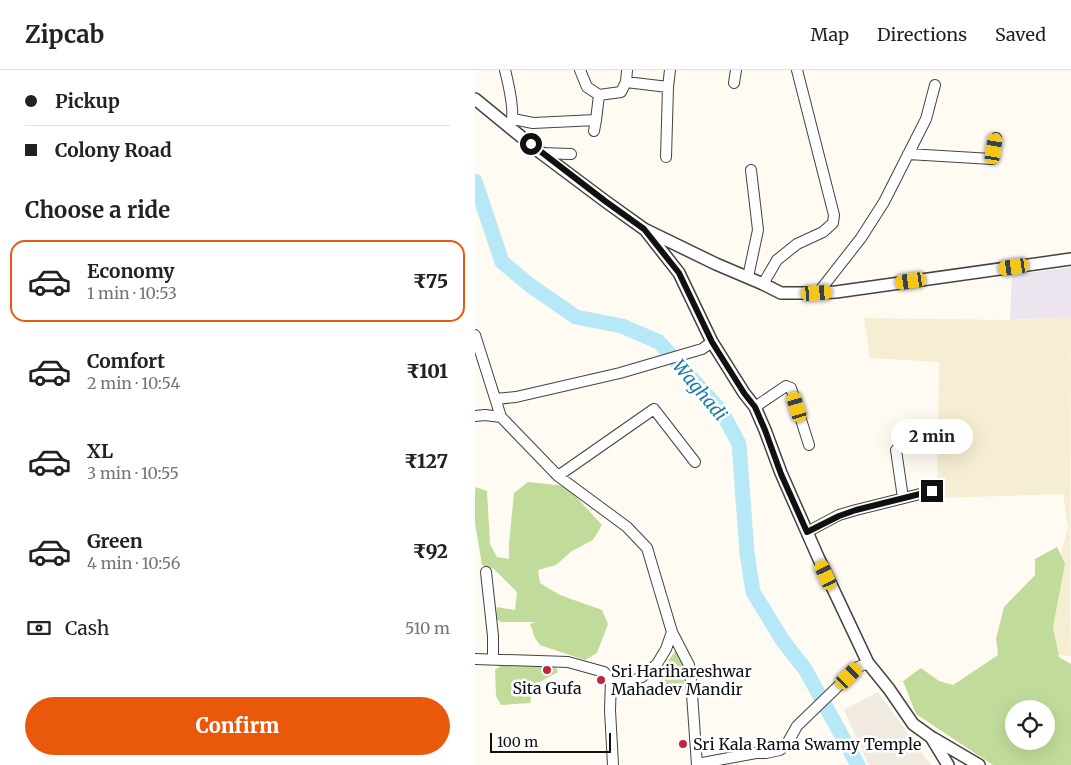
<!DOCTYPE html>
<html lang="en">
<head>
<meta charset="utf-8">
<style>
  body { margin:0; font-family:Merriweather,serif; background:#f6f6f6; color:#222; height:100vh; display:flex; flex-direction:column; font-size:19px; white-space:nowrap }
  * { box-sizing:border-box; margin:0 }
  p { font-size:16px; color:#767676 }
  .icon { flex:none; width:28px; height:28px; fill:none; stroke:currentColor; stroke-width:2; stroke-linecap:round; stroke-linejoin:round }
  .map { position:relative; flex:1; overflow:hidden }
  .drawer { display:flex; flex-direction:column; background:#fff; width:475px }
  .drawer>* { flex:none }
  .guide { display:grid; align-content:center; height:110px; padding:0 25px; background:#fff }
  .fabs { position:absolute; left:530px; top:630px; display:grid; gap:10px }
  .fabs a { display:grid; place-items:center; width:50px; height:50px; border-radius:50%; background:#fff; box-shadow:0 5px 20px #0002; font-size:25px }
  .scale { position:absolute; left:15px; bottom:12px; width:121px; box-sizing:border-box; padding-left:5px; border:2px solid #101010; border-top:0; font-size:14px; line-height:18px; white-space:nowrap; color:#101010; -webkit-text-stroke:4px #fff; paint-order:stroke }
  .end { position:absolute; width:22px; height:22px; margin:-11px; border:6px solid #101010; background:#fff; box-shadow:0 0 0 2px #fff }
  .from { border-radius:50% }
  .bubble { position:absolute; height:35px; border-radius:18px; background:#fff; box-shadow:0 5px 20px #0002; font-size:16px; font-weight:800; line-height:35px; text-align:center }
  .car { position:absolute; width:15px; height:30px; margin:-15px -8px; border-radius:6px; box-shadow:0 0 4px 1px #0007; background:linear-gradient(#f5c518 24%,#345 0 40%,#f5c518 0 76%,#345 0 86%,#f5c518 0) }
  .guide b { display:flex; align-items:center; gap:18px; height:48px; font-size:19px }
  .guide b+b { border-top:1px solid #e0e0e0 }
  .guide i { width:12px; height:12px; background:#222 }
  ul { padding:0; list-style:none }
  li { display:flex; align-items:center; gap:15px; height:82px; margin:0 10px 8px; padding:0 15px; border:2px solid transparent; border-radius:15px }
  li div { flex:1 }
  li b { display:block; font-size:19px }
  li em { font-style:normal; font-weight:800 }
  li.selected { border-color:#ea580c }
  li>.icon { width:45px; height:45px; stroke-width:1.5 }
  h2 { padding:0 25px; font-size:22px; line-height:60px }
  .pay { display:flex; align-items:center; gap:12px; height:55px; padding:0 25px; font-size:19px }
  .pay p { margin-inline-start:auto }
  .button { display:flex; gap:10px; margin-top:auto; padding:10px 25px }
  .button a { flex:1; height:58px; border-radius:30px; background:#ea580c; color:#fff; font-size:20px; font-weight:800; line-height:58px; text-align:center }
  header { display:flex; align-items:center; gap:30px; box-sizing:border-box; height:70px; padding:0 25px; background:#fff; border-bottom:1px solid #e0e0e0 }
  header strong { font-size:24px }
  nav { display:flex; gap:28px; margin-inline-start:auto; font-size:18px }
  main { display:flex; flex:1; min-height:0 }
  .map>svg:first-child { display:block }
  .industrial { fill:#ece4ee }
  .farmland { fill:#f6eed2 }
  .forest { fill:#c1dc9a; fill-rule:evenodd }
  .plaza { fill:#f0eae0 }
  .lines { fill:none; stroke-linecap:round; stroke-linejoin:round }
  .river { stroke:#b6e8f8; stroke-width:15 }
  .minor-casing { stroke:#434343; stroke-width:12 }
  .tertiary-casing { stroke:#434343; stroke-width:14 }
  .minor { stroke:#fff; stroke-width:10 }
  .tertiary { stroke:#fff; stroke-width:11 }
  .route { stroke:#101010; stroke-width:6 }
  .poi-dot { fill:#c42442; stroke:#fff; stroke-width:2 }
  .labels { text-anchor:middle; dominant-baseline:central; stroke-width:5; stroke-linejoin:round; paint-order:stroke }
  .poi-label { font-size:16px; fill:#101010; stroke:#fff; text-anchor:start }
  .water-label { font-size:18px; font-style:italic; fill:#157ba6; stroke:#fff }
</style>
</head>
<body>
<header>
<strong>Zipcab</strong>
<nav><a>Map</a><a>Directions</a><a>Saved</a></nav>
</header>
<main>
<section class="drawer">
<div class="guide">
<b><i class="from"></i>Pickup</b>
<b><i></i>Colony Road</b>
</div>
<h2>Choose a ride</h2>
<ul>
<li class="selected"><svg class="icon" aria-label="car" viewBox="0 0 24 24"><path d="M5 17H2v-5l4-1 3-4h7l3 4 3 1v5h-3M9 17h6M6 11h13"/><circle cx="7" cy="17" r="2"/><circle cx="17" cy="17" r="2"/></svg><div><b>Economy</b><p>1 min · 10:53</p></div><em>₹75</em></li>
<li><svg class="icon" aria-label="car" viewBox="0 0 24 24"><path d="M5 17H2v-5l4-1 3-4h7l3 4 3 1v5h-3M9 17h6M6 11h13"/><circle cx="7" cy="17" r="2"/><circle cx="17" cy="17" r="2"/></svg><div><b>Comfort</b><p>2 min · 10:54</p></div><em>₹101</em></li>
<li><svg class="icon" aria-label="car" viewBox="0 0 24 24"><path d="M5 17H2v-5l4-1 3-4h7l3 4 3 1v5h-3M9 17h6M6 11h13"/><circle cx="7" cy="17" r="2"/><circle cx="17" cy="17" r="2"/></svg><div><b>XL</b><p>3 min · 10:55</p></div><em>₹127</em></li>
<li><svg class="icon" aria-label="car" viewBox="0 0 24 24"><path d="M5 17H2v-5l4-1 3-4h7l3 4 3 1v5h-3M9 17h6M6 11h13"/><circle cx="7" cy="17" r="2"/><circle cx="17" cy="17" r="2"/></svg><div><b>Green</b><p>4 min · 10:56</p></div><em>₹92</em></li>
</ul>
<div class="pay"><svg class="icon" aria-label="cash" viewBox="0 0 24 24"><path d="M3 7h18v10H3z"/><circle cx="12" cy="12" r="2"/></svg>Cash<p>510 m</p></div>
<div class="button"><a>Confirm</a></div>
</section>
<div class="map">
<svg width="596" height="695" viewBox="0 0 596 695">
  <rect width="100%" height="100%" fill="#fffbf3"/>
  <!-- industrial -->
  <path class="industrial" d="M596,197V247L535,250L537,205Z"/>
  <!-- farmland -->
  <path class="farmland" d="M596,247L595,540L596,586L562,582L579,508L593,457L588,424L462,428L464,292L395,288L389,248L535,250Z"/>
  <!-- forest -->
  <path class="forest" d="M53,412L91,416L127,455L118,470L97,481L81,495L63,500L65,513L85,525L127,540L133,554L122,583L110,590L65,575L60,568L55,554L60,552H26L20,548L22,537L40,540L42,522L19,499L7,495L0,453V420L1,417L12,421L15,474L22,487L34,489V473L39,423Z
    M582,477L590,494L578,557L584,587L596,594V695H518L441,644L428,611L446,598L464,611L478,615L523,585L521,569L529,537L560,505V489ZM539,639H571V671H539Z
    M201,580L207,584L212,609L208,621L194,620C184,602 190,595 201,580Z
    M79,593L83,602L63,613L57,621L55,633L26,635L21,626L20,600L28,594Z"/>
  <!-- plaza -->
  <path class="plaza" d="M403,622L456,695H394L369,640Z"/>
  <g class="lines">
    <!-- river -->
    <path class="river" d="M0,111L27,192L56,216L101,247L147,256L184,272L247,342L264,374L272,483L278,522L308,571L330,599L383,695"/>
    <!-- minor casing -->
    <g class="minor-casing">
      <path id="minor" d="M30,0C33,12 40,42 36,53
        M151,12L193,17
        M259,13L261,0
        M124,25L146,22L151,12L152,0
        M38,49L58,53L121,50L124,25L112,17L105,0
        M119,61L121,50
        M66,83L96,84
        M433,84L517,89L521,68
        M191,87L193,17L195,0
        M273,207L283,160L276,100
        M288,214L302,190L322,174L348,162L358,153L359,145L322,0
        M343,223L386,168L409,132L451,49L460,15
        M0,265L26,347L83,406L152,457L172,478L197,562L214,595L216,610L222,695
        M21,329L41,327L145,303L227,279L237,272
        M280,337L311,316L316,318L334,375
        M0,346L10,345L26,347
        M421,380L428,428
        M83,406L179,339L220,392
        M332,462L364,445L381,440L457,421
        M11,502L18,566V589
        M0,589L93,592L129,602L136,609L155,612L167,607L182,594L191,579L197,562
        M136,609L135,640L138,695
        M222,694L281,683H291L305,680L313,672L322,656L383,597L393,593"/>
    </g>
    <!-- tertiary casing -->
    <g class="tertiary-casing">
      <path id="tertiary" d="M0,29L66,83L130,131L169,159L241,194L288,214L306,223H343L361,222L596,189
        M171,161L204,203L237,272L269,323L280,337L290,360L306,403L343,487L393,593L414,619L438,654L456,667L473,695
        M458,668L504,695"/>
    </g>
    <!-- minor -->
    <use href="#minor" class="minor"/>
    <!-- tertiary -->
    <use href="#tertiary" class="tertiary"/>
  </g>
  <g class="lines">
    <!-- route -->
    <path class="route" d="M56,74L130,131L169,159L204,203L237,272L269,323L280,337L290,360L306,404L332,462L364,446L381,440L457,421"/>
  </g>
  <!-- markers -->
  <g class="poi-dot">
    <circle cx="72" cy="600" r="5"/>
    <circle cx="126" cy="610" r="5"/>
    <circle cx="208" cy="674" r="5"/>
  </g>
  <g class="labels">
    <!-- poi labels -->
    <g class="poi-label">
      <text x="136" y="601">Sri Harihareshwar<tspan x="136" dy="18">Mahadev Mandir</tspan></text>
      <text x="72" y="618" text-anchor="middle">Sita Gufa</text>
      <text x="218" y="674">Sri Kala Rama Swamy Temple</text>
    </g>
    <!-- water labels -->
    <g class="water-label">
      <text transform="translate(225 320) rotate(50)">Waghadi</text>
    </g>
  </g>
</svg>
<div class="fabs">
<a><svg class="icon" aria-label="locate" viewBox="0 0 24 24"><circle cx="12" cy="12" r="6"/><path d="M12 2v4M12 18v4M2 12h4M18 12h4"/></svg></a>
</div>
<div class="scale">100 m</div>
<i class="end from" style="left:56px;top:74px"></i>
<i class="end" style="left:457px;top:421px"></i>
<div class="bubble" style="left:416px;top:349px;width:82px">2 min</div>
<i class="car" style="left:519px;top:79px;rotate:9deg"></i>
<i class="car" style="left:539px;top:197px;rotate:262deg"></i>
<i class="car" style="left:436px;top:211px;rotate:262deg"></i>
<i class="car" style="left:342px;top:223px;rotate:86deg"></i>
<i class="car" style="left:322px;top:337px;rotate:343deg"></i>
<i class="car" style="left:351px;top:505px;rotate:335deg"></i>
<i class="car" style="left:374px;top:606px;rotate:45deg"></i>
</div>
</main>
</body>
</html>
